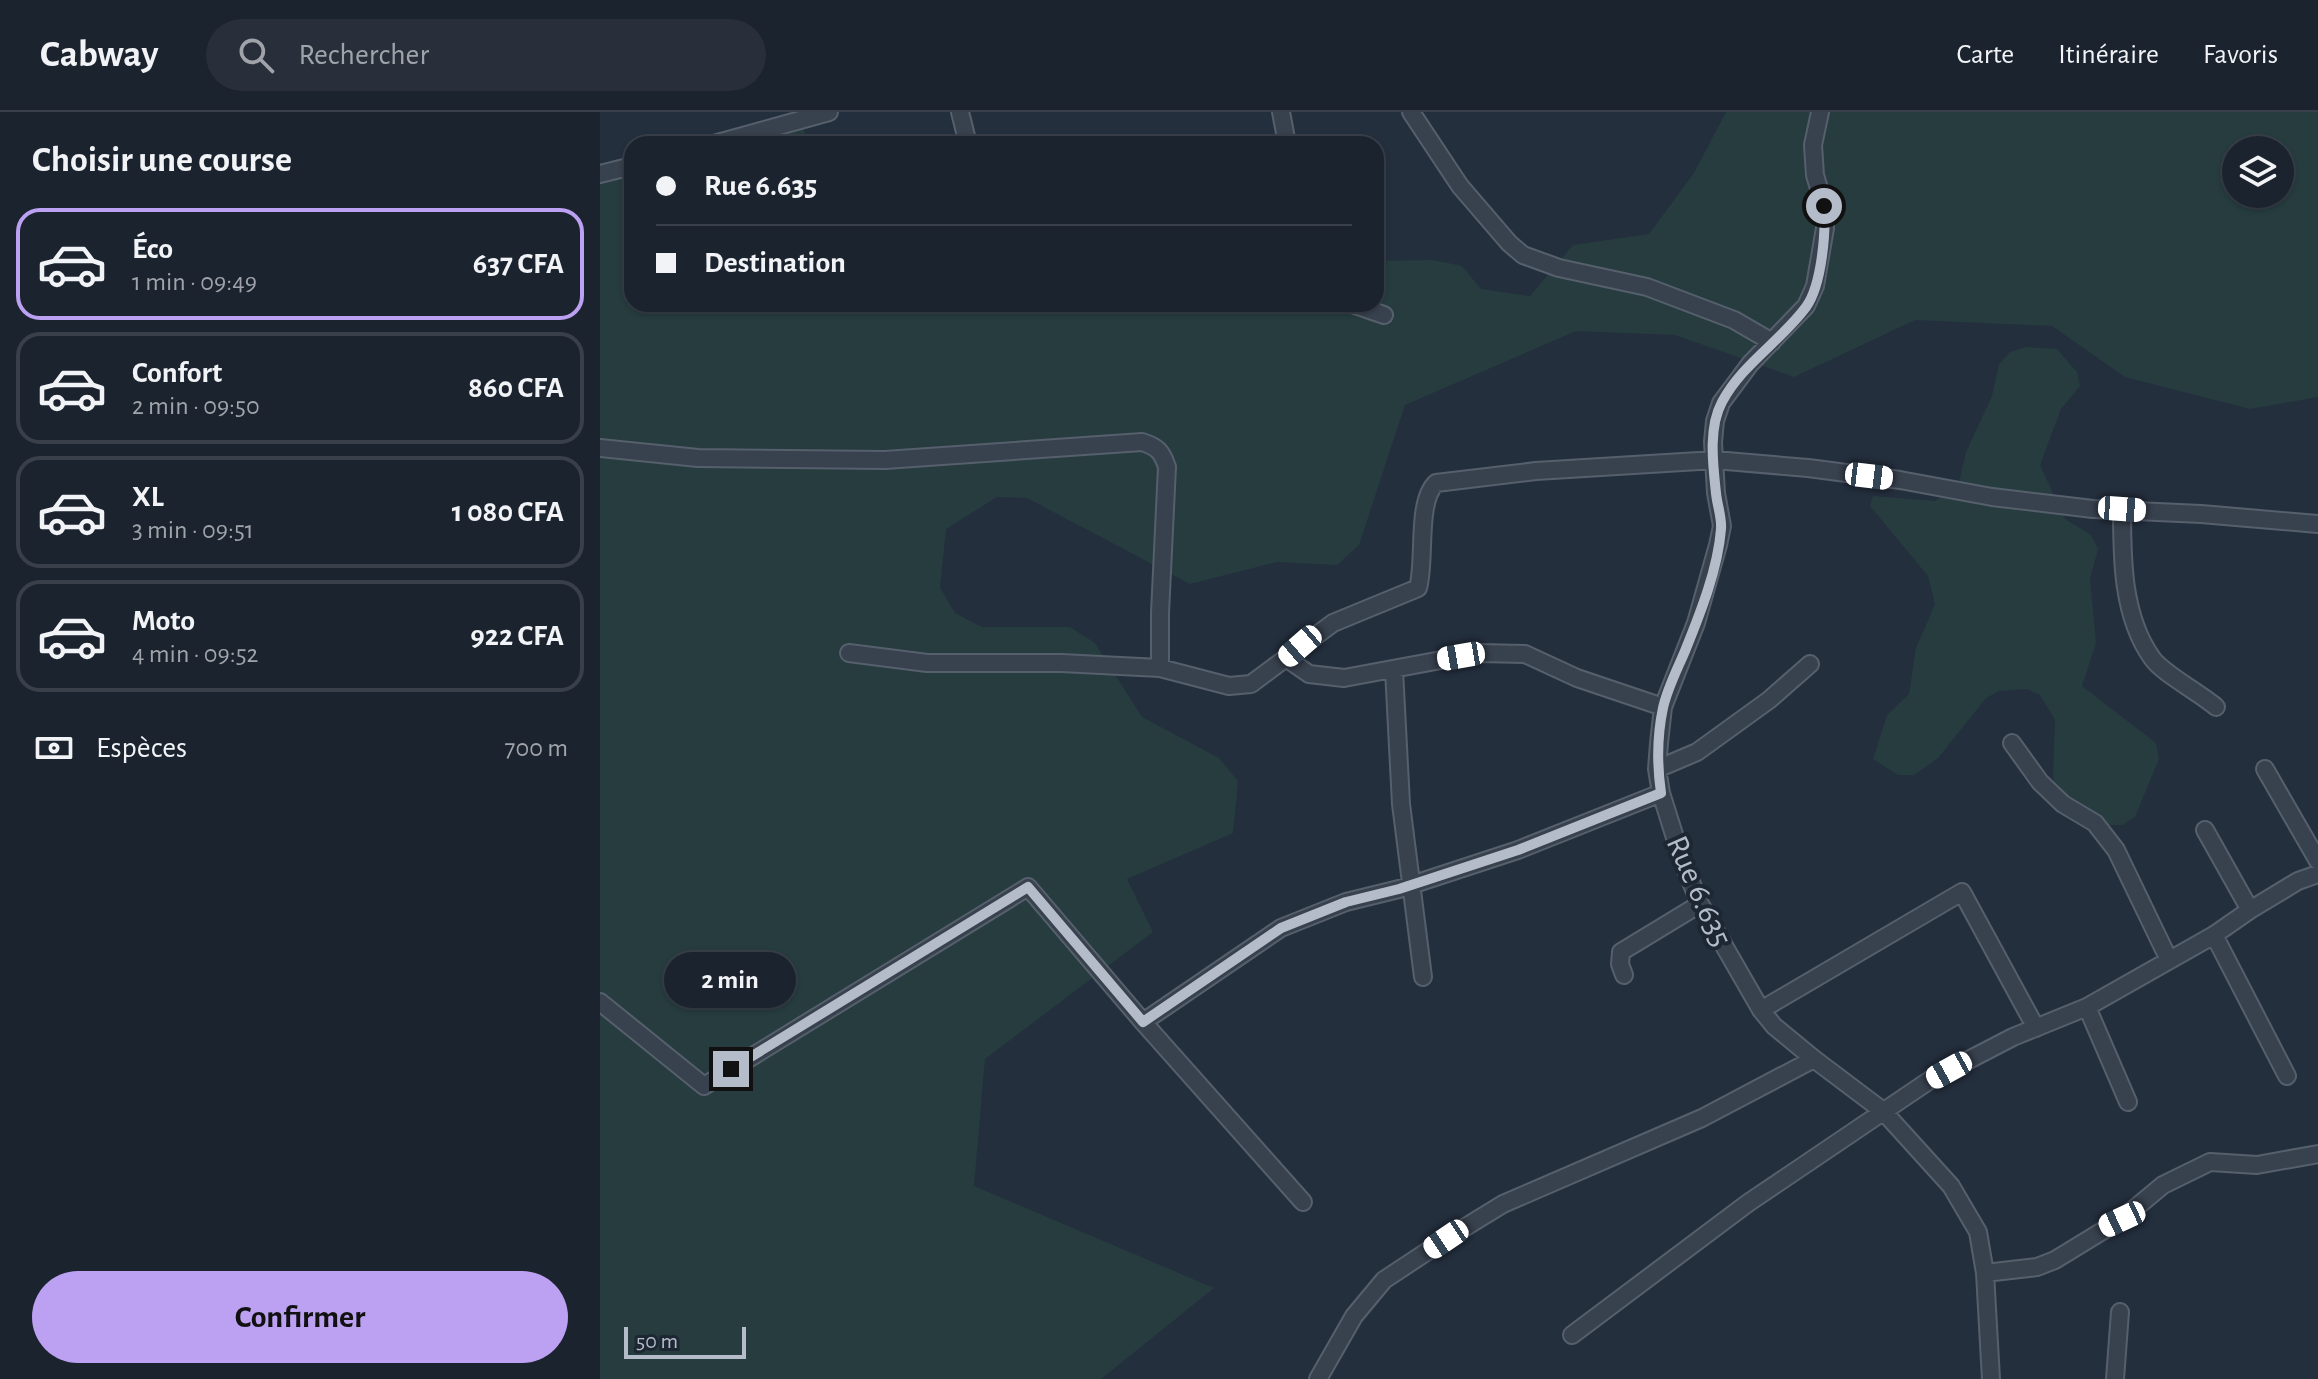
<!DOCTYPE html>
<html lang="fr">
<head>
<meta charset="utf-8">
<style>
  body { margin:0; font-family:"Alegreya Sans",sans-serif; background:#282f3a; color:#f1f3f6; height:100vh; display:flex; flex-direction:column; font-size:30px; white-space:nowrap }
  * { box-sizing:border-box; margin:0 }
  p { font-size:26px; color:#a0a4aa }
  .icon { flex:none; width:44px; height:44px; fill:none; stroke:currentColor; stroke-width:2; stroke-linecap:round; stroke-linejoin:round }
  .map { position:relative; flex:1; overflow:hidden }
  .details { display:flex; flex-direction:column; background:#1b232e; width:600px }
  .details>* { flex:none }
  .top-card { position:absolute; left:24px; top:24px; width:760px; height:176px; border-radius:24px; box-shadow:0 2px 6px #0004,0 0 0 2px #39404a; display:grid; align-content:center; height:176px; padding:0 32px; background:#1b232e }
  .fabs { position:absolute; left:1622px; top:24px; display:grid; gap:16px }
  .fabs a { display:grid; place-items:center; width:72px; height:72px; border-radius:50%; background:#1b232e; box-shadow:0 2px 6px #0004,0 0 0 2px #39404a; font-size:40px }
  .scale { position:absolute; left:24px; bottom:20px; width:122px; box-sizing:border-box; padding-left:8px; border:4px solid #b4bcc9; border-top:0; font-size:22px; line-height:28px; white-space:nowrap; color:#b4bcc9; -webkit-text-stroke:6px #1d2633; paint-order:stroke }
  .end { position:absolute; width:36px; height:36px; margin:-18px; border:10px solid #b4bcc9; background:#111; box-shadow:0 0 0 4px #111 }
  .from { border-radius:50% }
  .bubble { position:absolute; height:56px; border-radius:28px; background:#1b232e; box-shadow:0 2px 6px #0004,0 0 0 2px #39404a; font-size:26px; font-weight:600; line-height:56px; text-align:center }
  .car { position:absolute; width:24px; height:48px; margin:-24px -12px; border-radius:10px; box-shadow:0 0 6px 2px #0007; background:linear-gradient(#fff 24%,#345 0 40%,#fff 0 76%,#345 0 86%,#fff 0) }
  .top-card b { display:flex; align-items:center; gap:28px; height:76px; font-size:30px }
  .top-card b+b { border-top:2px solid #39404a }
  .top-card i { width:20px; height:20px; background:#f1f3f6 }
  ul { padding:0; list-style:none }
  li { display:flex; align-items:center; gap:24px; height:112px; margin:0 16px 12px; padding:0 16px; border:4px solid #39404a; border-radius:24px }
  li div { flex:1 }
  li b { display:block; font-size:30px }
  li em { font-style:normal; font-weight:600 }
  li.on { border-color:#bca0f2 }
  li>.icon { width:72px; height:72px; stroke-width:1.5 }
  h2 { padding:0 32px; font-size:36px; line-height:96px }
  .pay { display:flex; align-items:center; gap:20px; height:88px; padding:0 32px; font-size:30px }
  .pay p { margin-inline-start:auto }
  .cta { display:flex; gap:16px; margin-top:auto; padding:16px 32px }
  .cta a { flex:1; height:92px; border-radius:48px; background:#bca0f2; color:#111; font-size:32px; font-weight:600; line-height:92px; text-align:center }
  header { display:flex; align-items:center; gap:48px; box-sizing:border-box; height:112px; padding:0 40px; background:#1b232e; border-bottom:2px solid #39404a }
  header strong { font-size:38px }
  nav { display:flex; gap:44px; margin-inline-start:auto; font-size:28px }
  .search { width:560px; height:72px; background:#282f3a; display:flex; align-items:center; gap:20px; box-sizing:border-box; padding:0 28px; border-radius:44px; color:#a0a4aa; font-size:30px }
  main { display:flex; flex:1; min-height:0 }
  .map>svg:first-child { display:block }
  .green { fill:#263c3f; fill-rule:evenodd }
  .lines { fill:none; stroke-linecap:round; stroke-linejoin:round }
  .street-casing { stroke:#565f6c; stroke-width:20 }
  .street { stroke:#38414e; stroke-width:16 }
  .route { stroke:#b4bcc9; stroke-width:10 }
  .labels { text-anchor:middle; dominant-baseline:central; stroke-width:8; stroke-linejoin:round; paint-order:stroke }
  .street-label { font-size:32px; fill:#b4bcc9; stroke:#1d2633 }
</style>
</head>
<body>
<header>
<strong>Cabway</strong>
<div class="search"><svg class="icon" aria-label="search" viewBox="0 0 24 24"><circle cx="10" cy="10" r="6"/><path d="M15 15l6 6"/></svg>Rechercher</div>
<nav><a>Carte</a><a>Itinéraire</a><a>Favoris</a></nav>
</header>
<main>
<section class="details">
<h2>Choisir une course</h2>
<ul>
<li class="on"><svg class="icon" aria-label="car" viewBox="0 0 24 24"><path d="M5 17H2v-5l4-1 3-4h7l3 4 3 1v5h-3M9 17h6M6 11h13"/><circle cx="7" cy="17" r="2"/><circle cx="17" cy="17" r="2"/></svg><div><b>Éco</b><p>1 min · 09:49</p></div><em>637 CFA</em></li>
<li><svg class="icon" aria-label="car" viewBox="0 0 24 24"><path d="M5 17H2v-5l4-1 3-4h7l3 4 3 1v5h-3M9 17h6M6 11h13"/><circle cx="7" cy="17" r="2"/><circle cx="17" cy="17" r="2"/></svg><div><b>Confort</b><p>2 min · 09:50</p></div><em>860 CFA</em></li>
<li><svg class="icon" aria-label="car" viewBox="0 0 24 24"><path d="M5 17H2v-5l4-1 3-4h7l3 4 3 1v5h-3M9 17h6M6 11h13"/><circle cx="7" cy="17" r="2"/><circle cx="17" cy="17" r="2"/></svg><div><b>XL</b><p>3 min · 09:51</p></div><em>1 080 CFA</em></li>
<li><svg class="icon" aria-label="car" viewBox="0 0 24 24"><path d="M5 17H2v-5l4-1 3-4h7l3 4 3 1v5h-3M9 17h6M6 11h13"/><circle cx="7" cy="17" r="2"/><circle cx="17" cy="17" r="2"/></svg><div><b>Moto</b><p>4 min · 09:52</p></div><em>922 CFA</em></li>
</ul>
<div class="pay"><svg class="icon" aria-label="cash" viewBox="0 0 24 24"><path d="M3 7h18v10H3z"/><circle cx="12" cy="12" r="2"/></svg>Espèces<p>700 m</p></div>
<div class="cta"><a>Confirmer</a></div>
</section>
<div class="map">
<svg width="1718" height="1267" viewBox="0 0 1718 1267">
  <rect width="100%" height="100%" fill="#242f3e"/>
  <!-- green -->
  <path class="green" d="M1126,0H1718V285L1650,297L1525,265L1452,214L1315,208L1194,265L1075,223L976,219L805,293L759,433L737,453L677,450L590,472L427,386L397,385L346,417L340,476L355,501L382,515H470L495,531L542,605L619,646L638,669L633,721L527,767L553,820L385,947L374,1074L614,1176L501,1267H0V66L32,57V192H776V149L833,148L862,154L881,177L930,184L973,133L1049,122L1094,61ZM1636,38H1680V82H1636Z
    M202,8L207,32H120Z
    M1426,235L1457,237L1477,260L1480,274L1461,297L1440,353L1465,407L1491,423L1498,437L1490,467L1496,531L1482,574L1556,631L1559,647L1535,705L1522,713H1507L1469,692L1459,682L1453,666L1455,608L1440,583L1427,577L1399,579L1386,586L1338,646L1314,663H1298L1273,647L1287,603L1309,582L1316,536L1335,492L1328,464L1270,394L1273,384L1335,389L1359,370L1366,340L1392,284L1399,252L1410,240Z"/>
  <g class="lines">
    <!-- street casing -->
    <g class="street-casing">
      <path id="street" d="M360,0L368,32
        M681,0L687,32
        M811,0L860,74L909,131L923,143L959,156L1047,175L1134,208L1172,230
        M1220,0L1213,33L1215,63L1224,94L1225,116L1215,174L1206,194L1150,252L1121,291L1115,309L1113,330L1116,381L1122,414L1118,433L1096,511L1063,595L1059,631L1057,657L1061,681L1082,748L1100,792L1161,898L1174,914L1214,947L1283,999L1351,1074L1378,1120L1385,1161L1391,1267
        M114,32L229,0
        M0,62L32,54
        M752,192L784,203
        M0,336L98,346L285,348L542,330C558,335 562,340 567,355L560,501V556
        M1522,397C1522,446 1522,504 1552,546C1562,561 1600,581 1616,595
        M249,541L327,551H461L560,556L629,574L651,572L733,511L818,476C826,449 816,390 836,371L936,359L1115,348L1208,356L1300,368L1392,385L1493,397L1601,402L1718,412
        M686,546L709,562L744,566L879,541L925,542L977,566L1063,595
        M794,558L801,692L823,865
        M1412,631L1440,670L1463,692L1495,711L1516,738L1569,848
        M1057,657L1097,640L1169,588L1210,552
        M1665,657L1718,749
        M1605,718L1650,798
        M1614,823L1687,964
        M1024,863L1020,852L1021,840L1100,792
        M0,890L104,974L428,775L543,910L703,1090
        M1487,895L1528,990
        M1161,898L1362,780L1436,916
        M543,910L681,816L746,790L799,777L918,738L1061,681
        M1385,1161L1437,1155L1455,1148L1522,1107L1563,1073L1610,1050L1657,1053L1718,1042
        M972,1223L1148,1091L1330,968L1413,925L1487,895L1614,823L1650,798L1698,769L1718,762
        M718,1267L754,1204L784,1168L846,1127L903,1092L1102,1006L1214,947
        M1515,1267L1520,1200"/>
    </g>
    <!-- street -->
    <use href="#street" class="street"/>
  </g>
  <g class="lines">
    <!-- route -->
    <path class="route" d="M131,957L428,775L543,910L681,816L746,790L799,777L918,738L1061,681C1057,653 1057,624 1063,596C1067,577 1077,558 1085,539C1100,502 1118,457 1121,417C1122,405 1117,393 1116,381C1113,353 1108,316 1122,290C1142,252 1181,229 1206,195C1222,173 1226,119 1224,94"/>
  </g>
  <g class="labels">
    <!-- street labels -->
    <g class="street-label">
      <text transform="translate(1099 779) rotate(66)">Rue 6.635</text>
    </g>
  </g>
</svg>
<div class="fabs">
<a><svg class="icon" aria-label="layers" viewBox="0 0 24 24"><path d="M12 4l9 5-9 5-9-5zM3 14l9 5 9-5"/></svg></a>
</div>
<div class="scale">50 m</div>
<i class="end from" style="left:1224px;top:94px"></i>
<i class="end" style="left:131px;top:957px"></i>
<div class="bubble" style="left:64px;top:840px;width:132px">2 min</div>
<i class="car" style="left:1269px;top:364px;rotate:97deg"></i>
<i class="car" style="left:1522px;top:397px;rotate:94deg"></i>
<i class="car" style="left:700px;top:534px;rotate:229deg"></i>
<i class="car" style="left:861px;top:544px;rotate:260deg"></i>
<i class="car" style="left:1349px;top:958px;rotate:241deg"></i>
<i class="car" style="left:1522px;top:1107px;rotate:245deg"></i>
<i class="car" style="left:846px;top:1127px;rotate:236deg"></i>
<div class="top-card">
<b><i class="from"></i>Rue 6.635</b>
<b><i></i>Destination</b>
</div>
</div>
</main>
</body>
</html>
